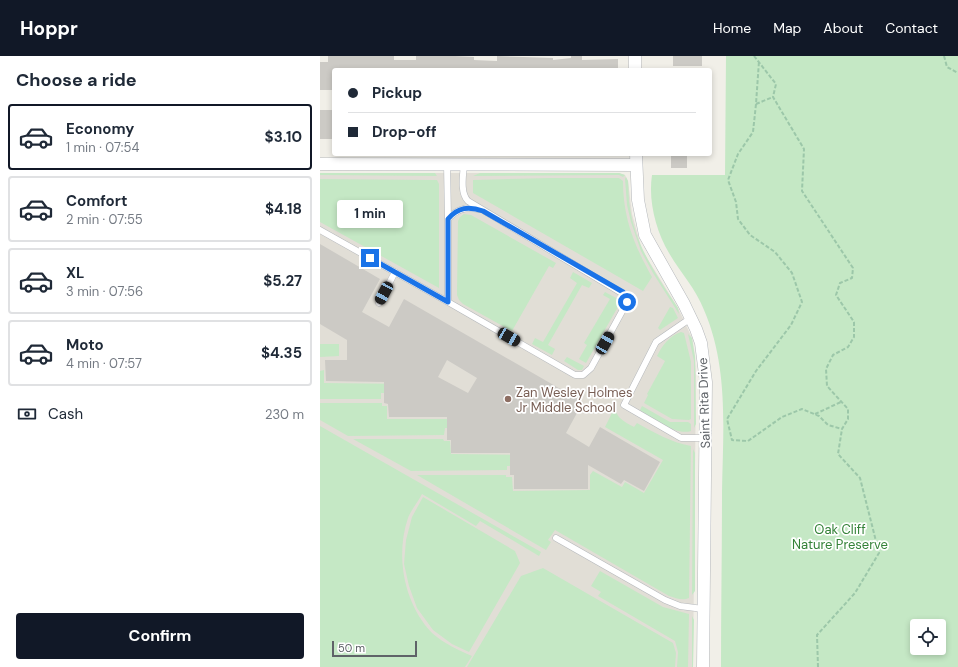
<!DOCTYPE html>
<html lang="en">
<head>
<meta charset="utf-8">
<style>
  body { margin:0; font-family:"DM Sans",sans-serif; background:#f2f2f3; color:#1f2937; height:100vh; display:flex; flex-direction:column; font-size:15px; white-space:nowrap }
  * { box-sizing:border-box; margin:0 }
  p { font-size:13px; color:#747a83 }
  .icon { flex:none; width:22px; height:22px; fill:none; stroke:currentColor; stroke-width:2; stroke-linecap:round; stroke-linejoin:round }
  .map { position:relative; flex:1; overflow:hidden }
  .sheet { display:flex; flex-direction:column; background:#fff; width:320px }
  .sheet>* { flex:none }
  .top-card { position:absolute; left:12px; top:12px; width:380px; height:88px; border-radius:4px; box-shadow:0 2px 6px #0003; display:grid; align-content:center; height:88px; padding:0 16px; background:#fff }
  .controls { position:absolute; left:590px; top:563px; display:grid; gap:8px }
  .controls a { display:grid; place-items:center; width:36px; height:36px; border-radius:4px; background:#fff; box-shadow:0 2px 6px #0003; font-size:20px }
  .scale { position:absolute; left:12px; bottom:10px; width:85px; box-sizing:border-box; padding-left:4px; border:2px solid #5f6368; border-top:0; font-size:11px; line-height:14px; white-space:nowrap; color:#5f6368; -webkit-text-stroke:3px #fff; paint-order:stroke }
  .end { position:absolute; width:18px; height:18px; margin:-9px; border:5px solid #1a73e8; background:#fff; box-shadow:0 0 0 2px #fff }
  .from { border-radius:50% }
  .bubble { position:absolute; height:28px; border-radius:4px; background:#fff; box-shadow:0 2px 6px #0003; font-size:13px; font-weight:700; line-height:28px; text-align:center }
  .car { position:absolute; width:12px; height:24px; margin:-12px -6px; border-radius:5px; box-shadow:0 0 3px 1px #0007; background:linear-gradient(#222 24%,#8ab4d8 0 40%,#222 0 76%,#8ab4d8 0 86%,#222 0) }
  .top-card b { display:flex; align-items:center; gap:14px; height:38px; font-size:15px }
  .top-card b+b { border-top:1px solid #e0e1e3 }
  .top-card i { width:10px; height:10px; background:#1f2937 }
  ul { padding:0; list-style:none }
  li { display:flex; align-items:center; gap:12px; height:66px; margin:0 8px 6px; padding:0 8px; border:2px solid #e0e1e3; border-radius:4px }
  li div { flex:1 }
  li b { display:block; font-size:15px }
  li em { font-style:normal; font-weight:700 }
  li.active { border-color:#111827 }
  li>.icon { width:36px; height:36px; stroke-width:1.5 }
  h2 { padding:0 16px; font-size:18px; line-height:48px }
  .pay { display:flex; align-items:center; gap:10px; height:44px; padding:0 16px; font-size:15px }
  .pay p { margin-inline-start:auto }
  .button { display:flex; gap:8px; margin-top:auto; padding:8px 16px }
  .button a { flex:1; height:46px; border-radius:4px; background:#111827; color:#fff; font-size:16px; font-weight:700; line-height:46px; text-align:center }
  header { display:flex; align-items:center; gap:24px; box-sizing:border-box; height:56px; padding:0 20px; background:#111827; color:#fff }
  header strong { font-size:19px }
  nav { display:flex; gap:22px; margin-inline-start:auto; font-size:14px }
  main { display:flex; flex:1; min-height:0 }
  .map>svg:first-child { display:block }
  .education { fill:#e1ded6 }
  .green { fill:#c5e8c5; fill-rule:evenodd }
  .building { fill:#cccac5; fill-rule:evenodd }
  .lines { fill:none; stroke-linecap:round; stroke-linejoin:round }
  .lane-casing { stroke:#b5b8bc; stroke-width:7 }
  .street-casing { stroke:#b5b8bc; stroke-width:13 }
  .path { stroke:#9cc7a9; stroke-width:2; stroke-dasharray:4 2; stroke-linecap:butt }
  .lane { stroke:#fff; stroke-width:6 }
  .street { stroke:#fff; stroke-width:12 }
  .route { stroke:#1a73e8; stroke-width:5 }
  .education-dot { fill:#8d6e63; stroke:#fff; stroke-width:1.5 }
  .labels { text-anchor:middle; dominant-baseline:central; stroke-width:3.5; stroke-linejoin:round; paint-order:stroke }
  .education-label { font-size:13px; fill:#785e54; stroke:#fff; text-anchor:start }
  .street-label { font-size:13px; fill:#5f6368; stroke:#fff }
  .park-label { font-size:13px; fill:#348238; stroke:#fff }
</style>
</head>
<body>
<header>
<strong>Hoppr</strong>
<nav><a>Home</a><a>Map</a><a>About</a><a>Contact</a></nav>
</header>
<main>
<section class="sheet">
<h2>Choose a ride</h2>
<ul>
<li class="active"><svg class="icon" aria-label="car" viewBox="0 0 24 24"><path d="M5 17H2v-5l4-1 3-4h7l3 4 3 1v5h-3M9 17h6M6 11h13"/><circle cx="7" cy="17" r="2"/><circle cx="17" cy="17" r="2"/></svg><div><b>Economy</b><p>1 min · 07:54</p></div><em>$3.10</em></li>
<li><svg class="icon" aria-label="car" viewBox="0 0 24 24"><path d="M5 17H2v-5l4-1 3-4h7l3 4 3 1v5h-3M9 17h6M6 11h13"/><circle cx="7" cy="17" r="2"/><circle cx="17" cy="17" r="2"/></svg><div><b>Comfort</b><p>2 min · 07:55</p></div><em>$4.18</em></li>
<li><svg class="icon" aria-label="car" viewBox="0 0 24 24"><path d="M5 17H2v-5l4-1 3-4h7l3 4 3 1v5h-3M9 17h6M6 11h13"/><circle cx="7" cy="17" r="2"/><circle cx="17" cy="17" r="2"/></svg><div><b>XL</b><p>3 min · 07:56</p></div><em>$5.27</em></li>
<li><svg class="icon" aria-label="car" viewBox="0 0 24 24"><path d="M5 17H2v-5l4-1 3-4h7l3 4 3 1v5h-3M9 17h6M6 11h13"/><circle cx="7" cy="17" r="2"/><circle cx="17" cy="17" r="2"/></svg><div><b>Moto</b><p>4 min · 07:57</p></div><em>$4.35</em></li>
</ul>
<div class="pay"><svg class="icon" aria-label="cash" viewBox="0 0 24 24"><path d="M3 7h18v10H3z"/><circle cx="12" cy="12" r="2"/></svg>Cash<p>230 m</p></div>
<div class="button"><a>Confirm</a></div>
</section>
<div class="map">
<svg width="638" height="611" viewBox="0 0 638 611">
  <rect width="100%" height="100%" fill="#f1efe8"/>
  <!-- education -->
  <path class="education" d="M0,117H299L305,119L308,125L312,158L322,194L358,252L372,282L375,301L376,319L373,611H79L0,539Z"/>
  <!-- green -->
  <path class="green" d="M406,0H638V611H401C401,553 402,494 402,436C403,374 409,312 384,254C376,233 360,216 349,197C336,175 328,145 332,119H405ZM597,570H619V592H597Z
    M0,117H115L117,120L0,119Z
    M160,117H299L305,119L303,121L299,119L153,120Z
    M306,121L308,125C309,134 308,143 310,152C315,189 338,222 358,252L359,258L333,217L321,195L311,166L307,149L305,123Z
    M230,122H299L303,125C303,162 314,189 332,221L323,235L153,137V124Z
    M0,123L117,124L119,128V232L0,166Z
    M144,158L151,159L236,207L233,212L229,210L192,275L143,248L139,244L137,239L138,165L140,161Z
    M253,216L272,227L269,232L262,229L228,289L235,293L232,299L212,288L215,282L223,286L257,227L250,222Z
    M285,236L298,243L299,249L266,307L259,303L267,289L264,287L290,243L283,239Z
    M350,251L353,252L358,262L340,274L338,272Z
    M361,276L364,277L371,306V363L369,364L352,363L324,347L328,339L327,338L345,305L337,300C342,290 349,280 361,276Z
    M368,278L372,282L375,301L376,368L374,372V305Z
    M0,288H19V300L0,301Z
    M247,301L264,310L262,314H258L244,305Z
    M4,314V327L88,328V337H61V343H0V315Z
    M0,347H62V350H67V363H151V372H125L124,379L28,380L0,364Z
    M322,350L350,366H368L371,368V375C356,380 333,362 320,354Z
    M293,355C297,356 297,359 300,362C304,366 310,369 314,371L317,367C335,377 350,386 371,390L369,542C362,545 356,542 349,540L235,474L228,484L231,486L226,494L97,419H186V421H192L193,435L270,434V419L273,415L302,431L305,426L324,437L343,404L285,371Z
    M0,370L221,496L219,500L160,465L156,470L102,438C98,446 91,454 88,462C75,500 84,548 112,577C123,587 138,594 152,600L145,611H0Z
    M33,383H123L124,385H130L131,398L214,399V410H187V414L91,415Z
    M373,393L375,397V535L372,539Z
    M103,441L195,495L200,507L149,596L132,588L113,574L97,552L89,530L84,508L86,484L92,461Z
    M223,512L353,587L356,597L355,611H147L201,520Z
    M280,515L343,551L369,558L368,611H357L358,596L355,585L278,540L281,536L271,530Z
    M372,560L374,564L373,611H372Z"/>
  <!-- building -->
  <path class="building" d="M8,0H74V4H96V0H135L154,1V4L177,5V0L233,2V4L251,2V0H262V4L298,3V14H14V34H0V6H8Z
    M353,0H382V10H353Z
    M0,54H14V83H0Z
    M351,98H367V112H351Z
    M0,188L60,223L42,256L69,271L84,243L263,346L246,377L269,391L280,371L340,406L324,435L304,424L301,428L268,409V433H194V419H190V397H131V384H127V361H69L68,348L64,347V326L6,325L5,304H27V284L0,268ZM127,304L157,322L148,337L118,321Z"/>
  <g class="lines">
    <!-- lane casing -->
    <g class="lane-casing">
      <path id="lane" d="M127,108L128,163V246L255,319H263L271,312L305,250L307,247L305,239L148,145C140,137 143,120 144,108
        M128,163C137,153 145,151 158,153
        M0,174L128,246
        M59,247L75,216
        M371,262L336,286L304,349L361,382H386
        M236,482L345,544L360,550L383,553"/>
    </g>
    <!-- street casing -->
    <g class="street-casing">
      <path id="street" d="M315,0V14
        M316,98L318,144L325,179L364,248L376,273L381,287L386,326L383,611
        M0,108L316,109"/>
    </g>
    <!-- path -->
    <path class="path" d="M434,0L456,28L453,41L484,93L482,135L533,212L532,222L520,227L516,239L534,266V281L528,291L513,299L506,313L507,330L528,353V363L522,373L508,369L499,360L482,353L462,361L428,385L412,384L407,363L436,315L471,269L482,246L472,217L455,196L430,179L418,163L416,146L408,124L418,98L433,76L436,48L439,5
      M624,0L627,11L638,17
      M436,48L453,41
      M495,358L521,346
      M498,611L497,579L535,537L559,497L540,422L518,398L522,373"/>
    <!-- lane -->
    <use href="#lane" class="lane"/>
    <!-- street -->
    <use href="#street" class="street"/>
  </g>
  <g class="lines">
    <!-- route -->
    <path class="route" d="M50,202L128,246V163C138,151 149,150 163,155L303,236L307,242V246"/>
  </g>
  <!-- markers -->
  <circle class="education-dot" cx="188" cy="343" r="4"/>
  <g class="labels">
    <!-- education labels -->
    <g class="education-label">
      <text x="196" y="336">Zan Wesley Holmes<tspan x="196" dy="15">Jr Middle School</tspan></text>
    </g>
    <!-- street labels -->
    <g class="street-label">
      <text transform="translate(384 347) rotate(-92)">Saint Rita Drive</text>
    </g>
    <!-- park labels -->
    <g class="park-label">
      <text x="520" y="473">Oak Cliff<tspan x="520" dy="15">Nature Preserve</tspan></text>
    </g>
  </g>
</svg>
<div class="controls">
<a><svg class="icon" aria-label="locate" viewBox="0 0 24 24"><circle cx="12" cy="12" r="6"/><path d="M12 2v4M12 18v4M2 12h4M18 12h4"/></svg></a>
</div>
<div class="scale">50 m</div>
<i class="end from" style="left:307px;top:246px"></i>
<i class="end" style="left:50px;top:202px"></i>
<div class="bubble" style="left:17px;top:144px;width:66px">1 min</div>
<i class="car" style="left:64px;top:237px;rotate:208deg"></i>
<i class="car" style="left:189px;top:281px;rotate:120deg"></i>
<i class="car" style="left:285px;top:287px;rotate:30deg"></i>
<div class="top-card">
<b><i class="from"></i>Pickup</b>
<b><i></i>Drop-off</b>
</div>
</div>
</main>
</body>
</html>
